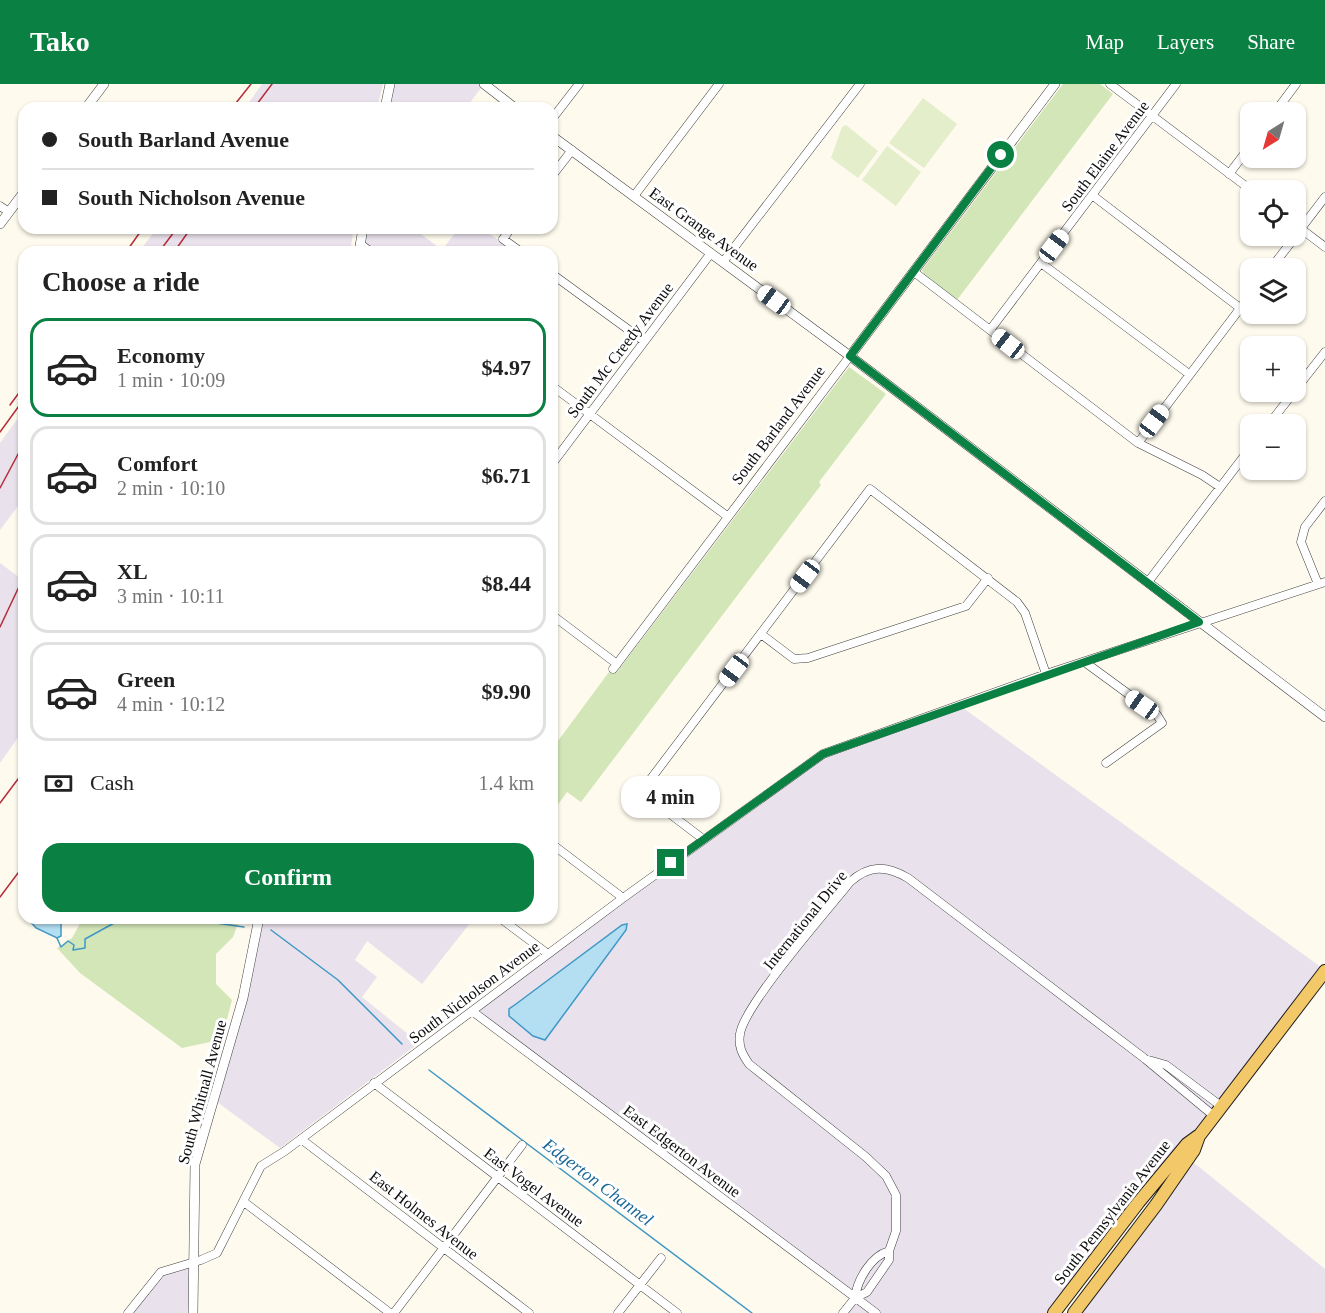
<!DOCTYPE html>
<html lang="en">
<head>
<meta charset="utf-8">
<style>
  body { margin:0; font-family:"Times New Roman",serif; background:#f6f6f6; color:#222; height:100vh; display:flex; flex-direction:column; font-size:22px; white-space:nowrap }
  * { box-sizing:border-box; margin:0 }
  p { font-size:20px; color:#767676 }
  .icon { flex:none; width:33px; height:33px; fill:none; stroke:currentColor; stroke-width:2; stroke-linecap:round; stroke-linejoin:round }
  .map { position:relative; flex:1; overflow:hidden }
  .panel { position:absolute; left:18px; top:162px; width:540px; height:678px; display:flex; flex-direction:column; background:#fff; border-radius:18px; box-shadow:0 2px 4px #0004 }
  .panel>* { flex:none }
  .guide { position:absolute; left:18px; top:18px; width:540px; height:132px; border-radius:18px; box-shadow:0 2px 4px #0004; display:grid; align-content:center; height:132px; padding:0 24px; background:#fff }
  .needle { width:39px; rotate:217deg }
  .fabs { position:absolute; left:1240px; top:18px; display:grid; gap:12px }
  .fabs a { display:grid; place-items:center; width:66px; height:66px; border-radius:12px; background:#fff; box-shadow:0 2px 4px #0004; font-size:30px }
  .end { position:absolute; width:27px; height:27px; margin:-14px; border:8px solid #0b8043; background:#fff; box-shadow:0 0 0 3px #fff }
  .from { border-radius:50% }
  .bubble { position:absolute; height:42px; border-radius:18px; background:#fff; box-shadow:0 2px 4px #0004; font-size:20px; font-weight:700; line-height:42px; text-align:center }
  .car { position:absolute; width:18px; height:36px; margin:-18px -9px; border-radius:8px; box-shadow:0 0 4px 2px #0007; background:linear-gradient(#fff 24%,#345 0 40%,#fff 0 76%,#345 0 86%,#fff 0) }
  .guide b { display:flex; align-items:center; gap:21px; height:57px; font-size:22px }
  .guide b+b { border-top:2px solid #e0e0e0 }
  .guide i { width:15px; height:15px; background:#222 }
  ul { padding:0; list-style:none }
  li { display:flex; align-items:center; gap:18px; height:99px; margin:0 12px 9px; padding:0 12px; border:3px solid #e0e0e0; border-radius:18px }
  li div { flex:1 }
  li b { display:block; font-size:22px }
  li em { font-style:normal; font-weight:700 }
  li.current { border-color:#0b8043 }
  li>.icon { width:54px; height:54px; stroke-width:1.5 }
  h2 { padding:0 24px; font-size:27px; line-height:72px }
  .pay { display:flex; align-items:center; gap:15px; height:66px; padding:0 24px; font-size:22px }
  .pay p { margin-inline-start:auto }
  .action { display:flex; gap:12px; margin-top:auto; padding:12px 24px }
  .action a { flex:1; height:69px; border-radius:18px; background:#0b8043; color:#fff; font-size:24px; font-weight:700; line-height:69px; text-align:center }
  header { display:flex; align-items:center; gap:36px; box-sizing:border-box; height:84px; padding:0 30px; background:#0b8043; color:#fff }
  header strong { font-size:28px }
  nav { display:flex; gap:33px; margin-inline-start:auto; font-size:21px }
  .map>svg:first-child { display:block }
  .industrial { fill:#e9e1eb }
  .green { fill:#d3e6b8 }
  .pitch { fill:#e4eeca }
  .water { fill:#b4dff3; stroke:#3f98c6; stroke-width:1.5 }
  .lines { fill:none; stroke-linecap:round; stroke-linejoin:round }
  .stream { stroke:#3f98c6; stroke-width:1.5 }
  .minor-casing { stroke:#3f3f3f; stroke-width:9 }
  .tertiary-casing { stroke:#3f3f3f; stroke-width:10 }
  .primary-casing { stroke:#1d1d1d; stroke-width:14 }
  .minor { stroke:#fff; stroke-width:8 }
  .tertiary { stroke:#fff; stroke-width:9 }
  .primary { stroke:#f2c869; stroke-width:12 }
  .rail { stroke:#b52c3b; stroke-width:1.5 }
  .route { stroke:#0b8043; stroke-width:8 }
  .labels { text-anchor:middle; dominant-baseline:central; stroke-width:6; stroke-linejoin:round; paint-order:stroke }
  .street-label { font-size:16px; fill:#0c0c0c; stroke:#fff }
  .water-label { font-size:18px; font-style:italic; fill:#1c6998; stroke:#fff }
</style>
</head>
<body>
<header>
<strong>Tako</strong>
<nav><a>Map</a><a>Layers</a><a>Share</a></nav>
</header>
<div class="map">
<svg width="1325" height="1229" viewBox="0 0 1325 1229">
  <rect width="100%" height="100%" fill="#fefaed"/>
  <!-- industrial -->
  <path class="industrial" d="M262,0H383L377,24H245Z
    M392,0H484L466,24H388Z
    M157,144H354L350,168H139Z
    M366,144H413L442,166L459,144H481L516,168H362Z
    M24,326V414L0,446V359Z
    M0,479L24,497V645L0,679Z
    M959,621L1325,886L1054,1229H843L854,1214L472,927L823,670Z
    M264,834H474L422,900L367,857L355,876L377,893L362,913L419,959L280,1064L217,1018L245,921Z
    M1193,1078L1325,1185V1229H1079Z
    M192,1178L193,1229H133L158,1196L177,1183Z"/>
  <!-- green -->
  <path class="green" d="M1063,0H1100L1113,10L957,216L924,191L922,186Z
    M849,283L886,310L819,398L821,401L581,718L567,708L552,729V665L612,584L617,588Z
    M83,834H240L233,853L216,870V900L232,916L226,939H218L210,958L182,964L80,889L57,864L72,854Z"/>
  <!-- pitch -->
  <path class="pitch" d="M923,14L957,40L924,84L889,59Z
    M846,41L878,67L858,94L831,74L842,43Z
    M887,62L921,88L896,122L862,96Z"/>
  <!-- water -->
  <path class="water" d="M27,834H49L61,838V852L57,854L36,844Z
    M627,840L626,846L545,956L533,952L509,932V925L516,920L622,841Z"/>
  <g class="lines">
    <!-- stream -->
    <path class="stream" d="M181,834L244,843
      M271,846L338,896L402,960
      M57,854L61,863L68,857L74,861L73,866L85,864V855L116,838V834
      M429,986L752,1229"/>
    <!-- minor casing -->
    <g class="minor-casing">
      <path id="minor" d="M1110,0L1251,106
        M1275,28L1296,0
        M552,35L579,0
        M1229,90L1251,61
        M552,92L572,66
        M1092,111L1240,224
        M634,112L719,0
        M0,122L9,128
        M1296,141L1325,163
        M511,144L503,155L521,168
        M1296,151L1325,113
        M360,160L371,168
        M723,178L860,0
        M1041,179L1189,290
        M1271,184L1296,152
        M914,188L1138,359L1202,391L1220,403
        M552,190L644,257
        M990,246L1176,0
        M552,302L727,432
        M1296,305L1325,268
        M1269,340L1294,308
        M1138,359L1251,210
        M552,380L711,169
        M1148,498L1251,363
        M1318,500L1301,458L1305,443L1325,417
        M552,531L617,580
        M761,550L794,575L808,574L966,522L988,494
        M1086,579L1157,631L1162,639L1106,679
        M613,585L850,272
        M703,755L653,717L648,707L650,696L870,405L1017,518L1025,529L1046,590
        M552,760L623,814
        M500,834L548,870
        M472,927L876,1229
        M1145,975L1166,981L1221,1022
        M374,999L677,1229
        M301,1055L529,1229
        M244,1118L390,1229
        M855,1214C857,1196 871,1172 889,1167
        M128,1229L161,1188L201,1176L217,1169L261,1082L285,1067L623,814L823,670L1046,590L1325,498
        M394,1229L522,1061
        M618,1229L661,1174
        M843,1229L855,1214L867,1208L889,1176V1167L896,1147V1111L886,1092L866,1073L749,980C742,970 738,962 740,950C744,921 827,827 850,798C869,781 886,781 908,794L1144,974L1214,1032"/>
    </g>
    <!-- tertiary casing -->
    <g class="tertiary-casing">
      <path id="tertiary" d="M484,0L515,24
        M86,24L104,0
        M385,24L390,0
        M552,52L850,272L1325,633
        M0,140L24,108
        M359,168L363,144
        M850,272L1055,0
        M193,1229L195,1080L243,914L259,834"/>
    </g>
    <!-- primary casing -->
    <g class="primary-casing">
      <path id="primary" d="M1054,1229L1138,1119L1187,1060L1198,1052
        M1074,1229L1156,1121L1194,1066L1199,1052L1325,887"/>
    </g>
    <!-- minor -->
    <use href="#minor" class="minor"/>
    <!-- tertiary -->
    <use href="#tertiary" class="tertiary"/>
    <!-- primary -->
    <use href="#primary" class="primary"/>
    <!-- rail -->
    <path class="rail" d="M232,24L251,0
      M254,24L272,0
      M126,168L143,144
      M159,168L177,144
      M174,168L191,144
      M10,321L24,302
      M0,348L24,315
      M0,404L24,359
      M0,543L24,492
      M0,719L24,687
      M0,813L24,781"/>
  </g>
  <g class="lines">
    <!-- route -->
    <path class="route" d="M671,779L823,670L1199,538L850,272L1001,71"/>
  </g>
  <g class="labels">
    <!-- street labels -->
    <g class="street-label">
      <text transform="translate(1105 72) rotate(-53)">South Elaine Avenue</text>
      <text transform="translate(704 145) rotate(36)">East Grange Avenue</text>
      <text transform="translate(620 266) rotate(-53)">South Mc Creedy Avenue</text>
      <text transform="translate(778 341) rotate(-53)">South Barland Avenue</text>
      <text transform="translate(805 836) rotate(-51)">International Drive</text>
      <text transform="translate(474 908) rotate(-37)">South Nicholson Avenue</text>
      <text transform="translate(202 1008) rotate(-75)">South Whitnall Avenue</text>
      <text transform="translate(682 1067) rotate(37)">East Edgerton Avenue</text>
      <text transform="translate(534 1103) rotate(37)">East Vogel Avenue</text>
      <text transform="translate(1112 1128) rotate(-52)">South Pennsylvania Avenue</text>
      <text transform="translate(424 1131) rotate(38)">East Holmes Avenue</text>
    </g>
    <!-- water labels -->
    <g class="water-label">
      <text transform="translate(598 1098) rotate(37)">Edgerton Channel</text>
    </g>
  </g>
</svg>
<div class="fabs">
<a><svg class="needle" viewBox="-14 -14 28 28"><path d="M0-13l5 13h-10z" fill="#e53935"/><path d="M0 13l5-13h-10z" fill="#767676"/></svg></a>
<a><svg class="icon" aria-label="locate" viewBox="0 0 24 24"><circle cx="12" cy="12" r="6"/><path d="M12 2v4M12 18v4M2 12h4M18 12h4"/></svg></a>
<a><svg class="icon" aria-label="layers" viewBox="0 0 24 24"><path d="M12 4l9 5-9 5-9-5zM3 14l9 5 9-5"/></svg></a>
<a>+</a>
<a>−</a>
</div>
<i class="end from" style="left:1001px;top:71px"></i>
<i class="end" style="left:671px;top:779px"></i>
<div class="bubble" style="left:621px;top:692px;width:99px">4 min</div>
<i class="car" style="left:1054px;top:162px;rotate:37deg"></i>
<i class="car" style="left:774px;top:216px;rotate:306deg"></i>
<i class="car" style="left:1008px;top:260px;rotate:308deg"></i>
<i class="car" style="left:1154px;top:337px;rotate:37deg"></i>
<i class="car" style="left:805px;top:492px;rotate:217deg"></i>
<i class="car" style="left:734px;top:586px;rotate:217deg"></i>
<i class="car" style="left:1142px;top:621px;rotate:305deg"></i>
<div class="guide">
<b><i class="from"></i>South Barland Avenue</b>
<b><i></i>South Nicholson Avenue</b>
</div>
<section class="panel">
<h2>Choose a ride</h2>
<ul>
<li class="current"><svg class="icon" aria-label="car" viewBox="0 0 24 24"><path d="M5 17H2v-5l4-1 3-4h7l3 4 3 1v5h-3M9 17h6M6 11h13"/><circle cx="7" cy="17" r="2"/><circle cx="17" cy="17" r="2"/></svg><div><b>Economy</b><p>1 min · 10:09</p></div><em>$4.97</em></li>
<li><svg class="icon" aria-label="car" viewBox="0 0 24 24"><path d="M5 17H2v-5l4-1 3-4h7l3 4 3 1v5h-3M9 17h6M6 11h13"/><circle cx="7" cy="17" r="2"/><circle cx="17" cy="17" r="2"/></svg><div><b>Comfort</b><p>2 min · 10:10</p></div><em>$6.71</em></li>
<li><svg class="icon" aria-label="car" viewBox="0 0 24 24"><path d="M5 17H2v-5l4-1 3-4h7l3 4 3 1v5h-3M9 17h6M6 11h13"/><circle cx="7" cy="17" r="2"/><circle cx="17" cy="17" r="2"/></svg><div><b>XL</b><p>3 min · 10:11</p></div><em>$8.44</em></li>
<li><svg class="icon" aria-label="car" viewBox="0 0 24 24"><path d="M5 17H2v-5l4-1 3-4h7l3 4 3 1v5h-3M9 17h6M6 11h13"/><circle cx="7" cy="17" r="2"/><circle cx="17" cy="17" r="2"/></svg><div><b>Green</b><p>4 min · 10:12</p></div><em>$9.90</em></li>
</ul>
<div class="pay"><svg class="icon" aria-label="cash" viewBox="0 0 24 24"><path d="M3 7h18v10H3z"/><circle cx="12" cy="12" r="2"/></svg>Cash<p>1.4 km</p></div>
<div class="action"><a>Confirm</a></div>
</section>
</div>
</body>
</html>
